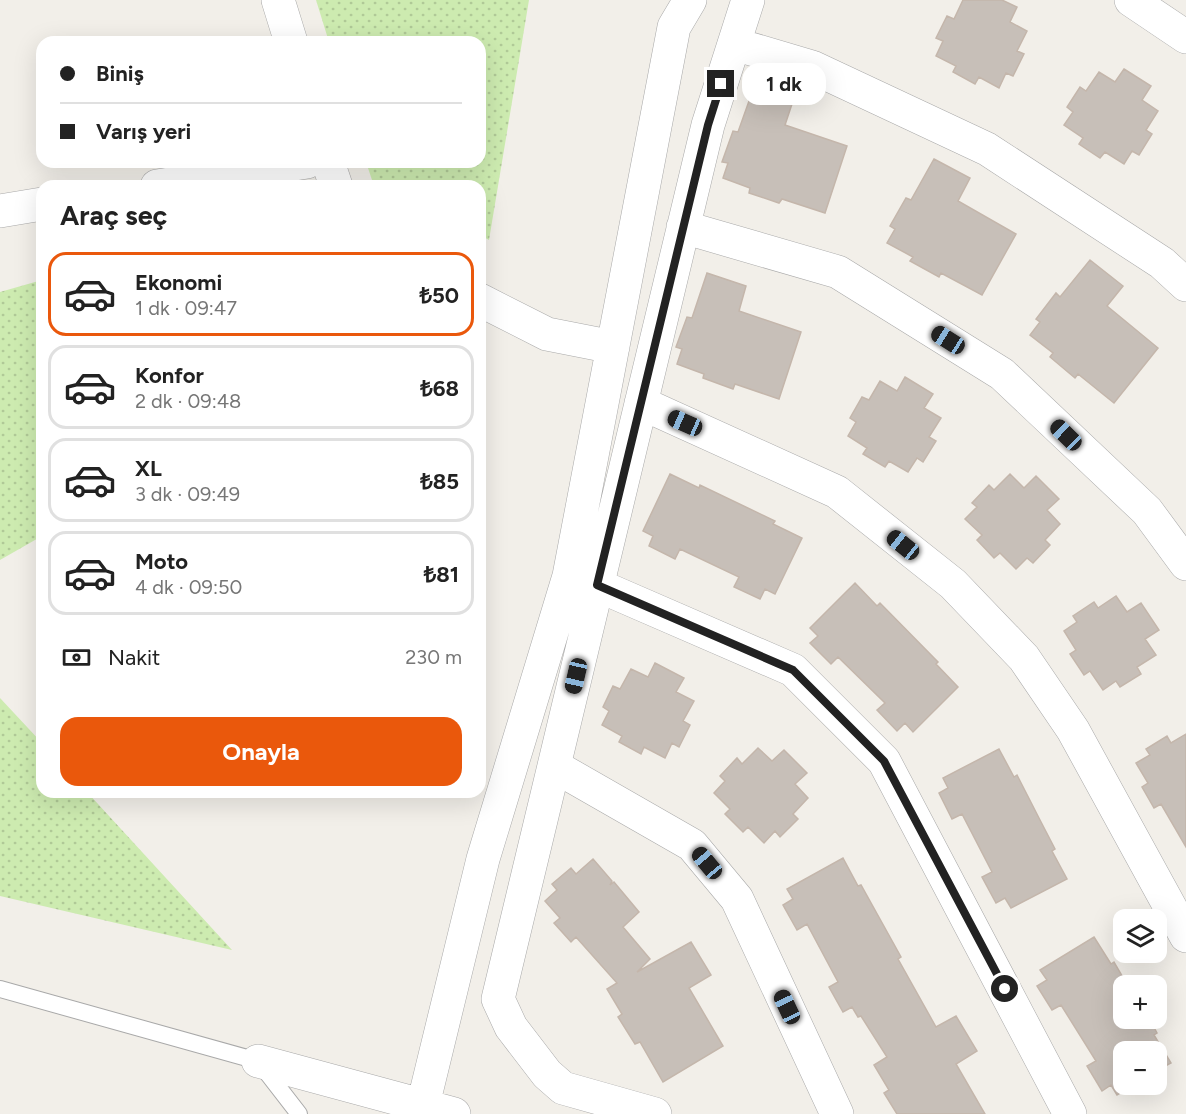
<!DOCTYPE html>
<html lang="tr">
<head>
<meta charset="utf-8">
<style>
  body { margin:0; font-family:Figtree,sans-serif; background:#f2f2f2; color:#222; height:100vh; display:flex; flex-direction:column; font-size:22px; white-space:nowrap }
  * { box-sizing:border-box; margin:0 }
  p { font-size:20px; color:#767676 }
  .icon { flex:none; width:33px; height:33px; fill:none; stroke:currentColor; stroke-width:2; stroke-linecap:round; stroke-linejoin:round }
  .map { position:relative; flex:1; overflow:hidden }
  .side { position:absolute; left:36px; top:180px; width:450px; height:618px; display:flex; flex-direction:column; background:#fff; border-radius:18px; box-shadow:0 6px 24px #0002 }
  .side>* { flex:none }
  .banner { position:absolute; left:36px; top:36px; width:450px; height:132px; border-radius:18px; box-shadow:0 6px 24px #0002; display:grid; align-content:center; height:132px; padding:0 24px; background:#fff }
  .buttons { position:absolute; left:1113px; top:909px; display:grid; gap:12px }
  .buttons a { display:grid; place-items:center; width:54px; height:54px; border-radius:12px; background:#fff; box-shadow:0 6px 24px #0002; font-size:30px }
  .end { position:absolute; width:27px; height:27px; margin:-14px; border:8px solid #222; background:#fff; box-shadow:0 0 0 3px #fff }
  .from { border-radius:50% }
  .bubble { position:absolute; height:42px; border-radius:18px; background:#fff; box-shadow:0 6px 24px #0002; font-size:20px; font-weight:700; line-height:42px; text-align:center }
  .car { position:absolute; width:18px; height:36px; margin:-18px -9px; border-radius:8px; box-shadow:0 0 4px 2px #0007; background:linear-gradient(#222 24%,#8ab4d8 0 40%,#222 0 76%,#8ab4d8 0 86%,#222 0) }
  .banner b { display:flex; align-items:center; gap:21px; height:57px; font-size:22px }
  .banner b+b { border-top:2px solid #e0e0e0 }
  .banner i { width:15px; height:15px; background:#222 }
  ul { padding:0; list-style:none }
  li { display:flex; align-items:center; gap:18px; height:84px; margin:0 12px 9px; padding:0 12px; border:3px solid #e0e0e0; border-radius:18px }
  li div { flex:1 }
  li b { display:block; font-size:22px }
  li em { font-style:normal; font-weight:700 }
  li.on { border-color:#ea580c }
  li>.icon { width:54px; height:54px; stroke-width:1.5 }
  h2 { padding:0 24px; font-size:27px; line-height:72px }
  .pay { display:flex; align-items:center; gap:15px; height:66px; padding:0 24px; font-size:22px }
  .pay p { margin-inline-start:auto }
  .button { display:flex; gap:12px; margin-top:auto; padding:12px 24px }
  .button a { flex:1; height:69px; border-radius:18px; background:#ea580c; color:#fff; font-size:24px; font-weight:700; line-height:69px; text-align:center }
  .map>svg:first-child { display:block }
  .grass { fill:url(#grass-dots) }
  .building { fill:#c7bfb8; stroke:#c4b6ab; stroke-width:1.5 }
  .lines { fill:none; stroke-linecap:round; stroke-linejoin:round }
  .lane-casing { stroke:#a9a9a9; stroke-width:18 }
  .street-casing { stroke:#a9a9a9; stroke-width:34 }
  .lane { stroke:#fff; stroke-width:16 }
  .street { stroke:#fff; stroke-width:33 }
  .route { stroke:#222; stroke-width:8 }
</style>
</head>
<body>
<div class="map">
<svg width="1186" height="1114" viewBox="0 0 1186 1114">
  <defs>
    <pattern id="grass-dots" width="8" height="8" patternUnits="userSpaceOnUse" patternTransform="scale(1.5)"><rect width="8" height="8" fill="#cdebb0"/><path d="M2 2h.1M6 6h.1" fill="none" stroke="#b0c997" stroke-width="1.8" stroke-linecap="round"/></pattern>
  </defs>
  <rect width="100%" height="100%" fill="#f2efe9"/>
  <!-- grass -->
  <path class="grass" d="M316,0H529L489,240L480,235V186H383L372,180L366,162H480V42H329Z
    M42,280V536L0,560V292Z
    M0,698L42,743V792H87L232,950L0,896Z"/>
  <!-- building -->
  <path class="building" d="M963,0H1002L1017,7L1010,22L1027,31L1017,51L1024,54L1013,76L1006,73L999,88L979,77L975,84L953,72L956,66L936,56L943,41L936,38L947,16L954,19Z
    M1124,69L1151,86L1142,100L1158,111L1146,130L1152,134L1139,155L1132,151L1124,164L1105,152L1100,158L1079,144L1083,138L1064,125L1073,112L1067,107L1080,87L1086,91L1099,72L1115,82Z
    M754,87L793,101L785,125L847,146L825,213L782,199L779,203L749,193L750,188L723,178L728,163L722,162L733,131L738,132Z
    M934,159L970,178L958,201L1016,234L982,295L941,273L939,277L910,261L913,257L887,243L895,229L890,226L906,198L911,200Z
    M1090,260L1123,286L1107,306L1158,348L1114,403L1078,374L1075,378L1050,357L1053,353L1030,335L1040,322L1036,319L1056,293L1060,297Z
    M707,273L746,286L739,311L801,332L779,399L735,384L733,389L703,378L704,374L677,364L682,349L676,347L687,317L692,318Z
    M905,377L933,394L924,408L941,418L929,437L936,441L923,462L917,458L908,472L889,461L885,467L863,454L867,448L848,436L856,422L850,418L862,397L869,400L880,381L897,391Z
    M670,474L699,488L700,485L775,521L773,524L802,538L775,594L765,589L760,599L734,587L739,577L680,549L675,559L649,546L653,536L643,531Z
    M1010,474L1024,488L1036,476L1059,499L1047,510L1060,524L1045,540L1050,545L1033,563L1027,558L1016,569L1000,553L994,558L977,540L982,535L965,519L977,507L972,503L989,485L994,490Z
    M855,583L877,606L880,603L938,662L936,664L958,687L913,732L905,723L897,731L877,710L885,703L838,657L831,664L810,643L818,636L810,628Z
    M1116,596L1127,612L1141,603L1159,630L1145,639L1156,655L1137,667L1141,674L1120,687L1116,681L1103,690L1090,671L1084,675L1070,654L1076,650L1064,631L1077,622L1073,616L1094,602L1098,608Z
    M655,663L684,678L676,692L694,701L683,721L690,725L679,747L672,743L665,758L644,747L641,754L619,742L622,736L602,725L609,711L603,707L613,686L620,689L631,669L648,677Z
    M1186,734V847L1161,804L1154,808L1142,787L1148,783L1136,763L1150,755L1146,749L1167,736L1171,743Z
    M758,748L772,761L784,750L807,773L795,784L808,798L793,814L798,819L780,837L775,831L764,843L748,827L743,832L725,814L730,809L714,793L725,781L720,776L737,758L742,764Z
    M999,749L1014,777L1017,775L1040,820L1055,849L1052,851L1067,879L1011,908L1005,898L996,903L982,877L992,872L962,814L952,819L939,793L948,788L943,778Z
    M843,858L858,886L861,885L901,957L898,959L936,1027L956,1016L977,1051L956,1064L985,1114H897L884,1093L889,1090L874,1065L887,1057L861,1016L858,1017L852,1007L843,1012L829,987L838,982L807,924L797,930L783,905L793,899L787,889Z
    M593,859L612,881L610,885L614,882L639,912L623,927L650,959L637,972L691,942L711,975L689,988L723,1046L663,1082L640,1042L635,1044L618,1017L622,1014L607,989L617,983L576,937L571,942L554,923L560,918L545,901L557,890L552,884L571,868L576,874Z
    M1094,937L1111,964L1114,962L1128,986H1124V1018H1149L1157,1033L1154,1035L1171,1063L1156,1071V1052H1124V1084H1135L1117,1095L1111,1085L1102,1091L1087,1066L1096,1061L1061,1005L1052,1010L1037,986L1047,980L1040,970Z"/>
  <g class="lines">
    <!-- lane casing -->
    <g class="lane-casing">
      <path id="lane" d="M0,989L258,1061L299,1114"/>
    </g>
    <!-- street casing -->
    <g class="street-casing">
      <path id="street" d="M278,0L291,42
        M1131,0L1186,37
        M734,44L812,67L987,149L1162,263L1186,285
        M328,162L336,186
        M157,186L307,162
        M0,211L42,204
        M683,227L838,272L1002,374L1147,511L1186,564
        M480,300L547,334L613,347
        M641,403L837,492L953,584L1024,658L1073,730L1186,936
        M597,585L793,670L884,761L1070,1114
        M554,766L692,845L737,899L837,1114
        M258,1061L454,1114
        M423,1105L483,859L569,576L674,27L690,0
        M655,1114L563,1088L547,1074L511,1027L498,999L708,125L748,0"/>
    </g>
    <!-- lane -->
    <use href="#lane" class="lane"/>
    <!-- street -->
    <use href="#street" class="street"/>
  </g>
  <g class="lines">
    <!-- route -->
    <path class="route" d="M721,84L708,125L597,585L793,670L884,761L1005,989"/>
  </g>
</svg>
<div class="buttons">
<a><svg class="icon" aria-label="layers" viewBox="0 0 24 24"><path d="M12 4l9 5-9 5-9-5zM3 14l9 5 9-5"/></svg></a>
<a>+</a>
<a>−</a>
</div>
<i class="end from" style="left:1005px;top:989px"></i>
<i class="end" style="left:721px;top:84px"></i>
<div class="bubble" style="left:742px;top:63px;width:84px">1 dk</div>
<i class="car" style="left:948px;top:340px;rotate:302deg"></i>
<i class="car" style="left:685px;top:423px;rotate:294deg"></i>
<i class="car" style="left:1066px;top:435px;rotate:314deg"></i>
<i class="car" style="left:903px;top:545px;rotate:309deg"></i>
<i class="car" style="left:576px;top:676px;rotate:193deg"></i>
<i class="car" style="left:707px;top:863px;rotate:320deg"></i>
<i class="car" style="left:787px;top:1007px;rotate:335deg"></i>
<div class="banner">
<b><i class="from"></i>Biniş</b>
<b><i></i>Varış yeri</b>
</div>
<section class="side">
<h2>Araç seç</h2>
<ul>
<li class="on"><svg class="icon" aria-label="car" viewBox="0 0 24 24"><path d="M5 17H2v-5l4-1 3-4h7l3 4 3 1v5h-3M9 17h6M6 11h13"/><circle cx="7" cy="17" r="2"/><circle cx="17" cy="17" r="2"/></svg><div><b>Ekonomi</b><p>1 dk · 09:47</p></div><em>₺50</em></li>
<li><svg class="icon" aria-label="car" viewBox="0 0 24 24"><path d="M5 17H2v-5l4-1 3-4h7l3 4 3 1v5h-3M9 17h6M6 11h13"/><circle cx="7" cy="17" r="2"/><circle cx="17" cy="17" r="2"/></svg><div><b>Konfor</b><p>2 dk · 09:48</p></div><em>₺68</em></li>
<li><svg class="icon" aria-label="car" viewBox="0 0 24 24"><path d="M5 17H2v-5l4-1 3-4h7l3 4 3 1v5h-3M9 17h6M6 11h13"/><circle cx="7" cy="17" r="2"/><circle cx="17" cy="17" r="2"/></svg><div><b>XL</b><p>3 dk · 09:49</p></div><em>₺85</em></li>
<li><svg class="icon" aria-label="car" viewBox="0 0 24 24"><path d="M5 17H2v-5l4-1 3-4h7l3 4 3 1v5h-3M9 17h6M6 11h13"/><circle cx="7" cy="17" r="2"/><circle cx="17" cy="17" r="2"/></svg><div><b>Moto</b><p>4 dk · 09:50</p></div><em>₺81</em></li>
</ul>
<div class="pay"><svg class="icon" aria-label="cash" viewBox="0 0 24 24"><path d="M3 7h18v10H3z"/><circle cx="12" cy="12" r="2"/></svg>Nakit<p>230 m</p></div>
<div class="button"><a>Onayla</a></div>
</section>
</div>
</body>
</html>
